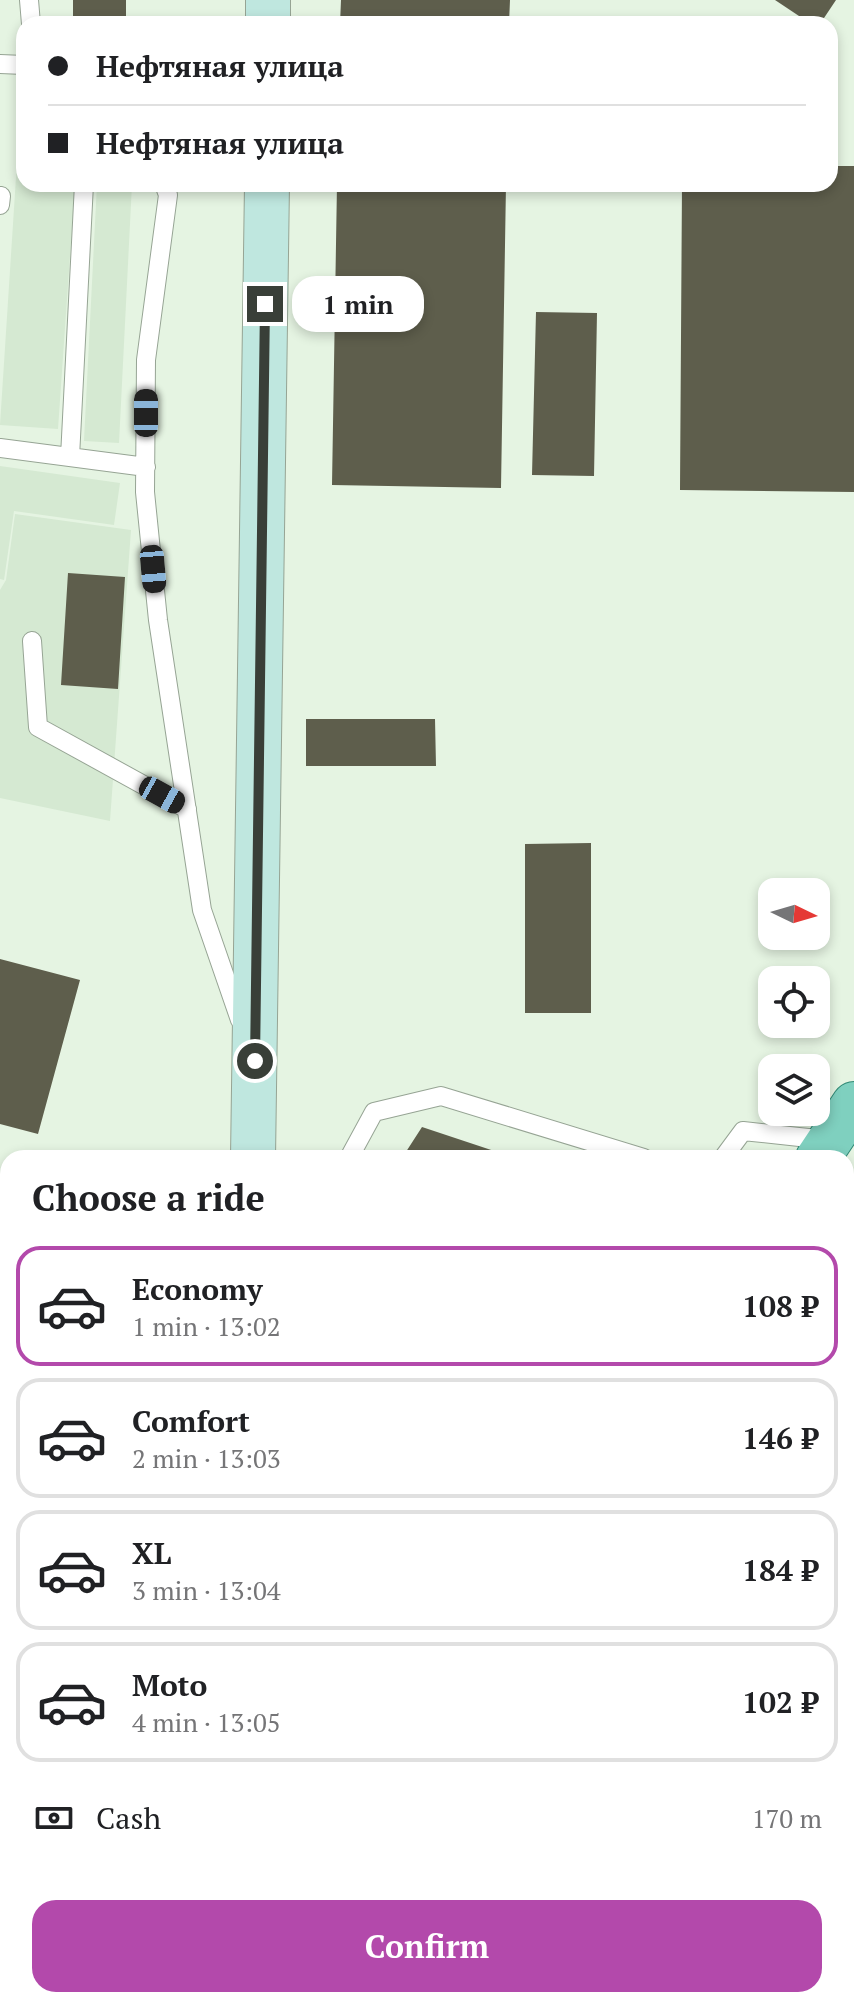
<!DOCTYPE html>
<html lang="en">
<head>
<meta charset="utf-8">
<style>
  body { margin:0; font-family:"PT Serif",serif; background:#f2f2f2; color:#202124; height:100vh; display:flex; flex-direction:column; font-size:30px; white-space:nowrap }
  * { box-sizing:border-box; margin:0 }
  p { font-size:26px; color:#757577 }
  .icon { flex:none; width:44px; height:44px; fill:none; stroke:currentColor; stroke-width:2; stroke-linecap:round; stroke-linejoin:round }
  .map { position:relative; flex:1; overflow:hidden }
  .sheet { position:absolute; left:0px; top:1150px; width:854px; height:858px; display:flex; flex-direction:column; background:#fff; border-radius:24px 24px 0 0; box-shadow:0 4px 12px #0003 }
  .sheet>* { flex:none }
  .hud { position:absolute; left:16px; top:16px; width:822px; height:176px; border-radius:24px; box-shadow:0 4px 12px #0003; display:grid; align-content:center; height:176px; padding:0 32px; background:#fff }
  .needle { width:52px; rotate:95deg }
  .fabs { position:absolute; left:758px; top:878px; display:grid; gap:16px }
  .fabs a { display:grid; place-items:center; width:72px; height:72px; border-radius:16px; background:#fff; box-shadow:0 4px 12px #0003; font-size:40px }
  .end { position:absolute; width:36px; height:36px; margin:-18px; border:10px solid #393f38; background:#fff; box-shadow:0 0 0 4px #fff }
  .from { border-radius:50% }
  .bubble { position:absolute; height:56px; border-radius:24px; background:#fff; box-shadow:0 4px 12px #0003; font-size:26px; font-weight:700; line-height:56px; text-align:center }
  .car { position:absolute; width:24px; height:48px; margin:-24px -12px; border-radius:10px; box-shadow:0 0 6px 2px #0007; background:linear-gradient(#222 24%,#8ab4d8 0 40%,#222 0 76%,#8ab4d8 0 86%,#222 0) }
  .hud b { display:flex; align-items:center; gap:28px; height:76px; font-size:30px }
  .hud b+b { border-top:2px solid #e0e0e0 }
  .hud i { width:20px; height:20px; background:#202124 }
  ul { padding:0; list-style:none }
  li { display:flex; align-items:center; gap:24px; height:120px; margin:0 16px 12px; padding:0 16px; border:4px solid #e0e0e0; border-radius:24px }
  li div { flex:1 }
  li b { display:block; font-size:30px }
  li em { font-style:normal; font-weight:700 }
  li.selected { border-color:#b349ab }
  li>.icon { width:72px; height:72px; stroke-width:1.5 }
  h2 { padding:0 32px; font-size:36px; line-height:96px }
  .pay { display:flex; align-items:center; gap:20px; height:88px; padding:0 32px; font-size:30px }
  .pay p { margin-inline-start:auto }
  .primary-button { display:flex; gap:16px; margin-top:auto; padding:16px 32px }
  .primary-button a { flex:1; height:92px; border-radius:24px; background:#b349ab; color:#fff; font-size:32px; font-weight:700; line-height:92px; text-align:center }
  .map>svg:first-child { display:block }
  .built { fill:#d5e9d2 }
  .forest { fill:#e7ac5c }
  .building { fill:#5e5e4c }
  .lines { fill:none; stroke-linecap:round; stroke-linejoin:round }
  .lane-casing { stroke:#96a494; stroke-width:20 }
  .street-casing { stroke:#96a494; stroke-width:38 }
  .secondary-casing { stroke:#96a494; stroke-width:46 }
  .primary-casing { stroke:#2f8874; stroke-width:46 }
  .lane { stroke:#fff; stroke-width:18 }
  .street { stroke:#fff; stroke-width:36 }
  .secondary { stroke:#bfe7df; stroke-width:44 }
  .primary { stroke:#7fd0bf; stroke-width:44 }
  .route { stroke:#393f38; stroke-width:10 }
</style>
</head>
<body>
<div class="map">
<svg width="854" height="2007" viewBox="0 0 854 2007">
  <rect width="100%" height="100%" fill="#e5f4e2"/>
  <!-- built -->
  <path class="built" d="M17,162L24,163V184H75L58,429L0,425Z
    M97,184H132L119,443L84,441Z
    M0,466L120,483L114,525L14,511L4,580L0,579Z
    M15,514L131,530L110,821L0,798V590L6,580Z"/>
  <!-- forest -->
  <path class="forest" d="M0,1393L8,1396V1539L0,1538Z"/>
  <!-- building -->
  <path class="building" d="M73,0H126V24H73Z
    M341,0H510L509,24H340Z
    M775,0H836L820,24H811Z
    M830,166H854V492L680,490L682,184H830Z
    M337,184H506L501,488L332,485Z
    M536,312L597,313L594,476L532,475Z
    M68,573L125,577L118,689L61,685Z
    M306,719H435L436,766H306Z
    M591,843V1013H525V844Z
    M0,959L80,980L38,1134L0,1124Z
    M422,1127L512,1157V1158H402Z
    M846,1305L854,1310V1358L850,1363L846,1360Z
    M0,1586L8,1587V1642L0,1641Z
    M846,1625L854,1635V1656L846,1662Z
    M26,2000H157V2007H26Z"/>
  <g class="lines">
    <!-- lane casing -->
    <g class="lane-casing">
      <path id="lane" d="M29,0L31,24
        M0,64L24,65
        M164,184L168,195L146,360L145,492L158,620L202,910L240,1020
        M0,205L1,196
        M0,448L146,467
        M70,457L84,184
        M32,641L38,727L187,809
        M349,1158L374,1112L441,1096L644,1158
        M723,1158L743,1131L827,1140
        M846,1498L854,1491
        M0,1661L8,1662"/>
    </g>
    <!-- street casing -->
    <g class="street-casing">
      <path id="street" d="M0,1233L8,1235"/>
    </g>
    <!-- secondary casing -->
    <g class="secondary-casing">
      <path id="secondary" d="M268,24V0
        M253,1158L267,184
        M846,1821H854"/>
    </g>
    <!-- primary casing -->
    <g class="primary-casing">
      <path id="primary" d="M818,1158L854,1104
        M208,2007L212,2000"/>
    </g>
    <!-- lane -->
    <use href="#lane" class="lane"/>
    <!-- street -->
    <use href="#street" class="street"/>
    <!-- secondary -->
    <use href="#secondary" class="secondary"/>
    <!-- primary -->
    <use href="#primary" class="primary"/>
  </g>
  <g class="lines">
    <!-- route -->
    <path class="route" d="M255,1061L265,304"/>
  </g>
</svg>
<div class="fabs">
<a><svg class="needle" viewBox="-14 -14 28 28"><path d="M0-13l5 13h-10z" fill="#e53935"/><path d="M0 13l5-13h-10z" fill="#757577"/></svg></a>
<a><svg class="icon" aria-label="locate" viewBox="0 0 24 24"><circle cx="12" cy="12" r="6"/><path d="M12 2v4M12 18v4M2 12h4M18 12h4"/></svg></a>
<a><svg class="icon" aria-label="layers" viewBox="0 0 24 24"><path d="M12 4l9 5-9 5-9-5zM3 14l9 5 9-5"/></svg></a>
</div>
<i class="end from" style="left:255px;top:1061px"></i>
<i class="end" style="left:265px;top:304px"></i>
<div class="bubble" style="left:292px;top:276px;width:132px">1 min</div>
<i class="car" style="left:146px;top:413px;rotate:0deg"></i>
<i class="car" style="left:153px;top:569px;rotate:175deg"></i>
<i class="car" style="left:162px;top:795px;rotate:119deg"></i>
<div class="hud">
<b><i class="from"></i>Нефтяная улица</b>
<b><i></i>Нефтяная улица</b>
</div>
<section class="sheet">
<h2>Choose a ride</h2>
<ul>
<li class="selected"><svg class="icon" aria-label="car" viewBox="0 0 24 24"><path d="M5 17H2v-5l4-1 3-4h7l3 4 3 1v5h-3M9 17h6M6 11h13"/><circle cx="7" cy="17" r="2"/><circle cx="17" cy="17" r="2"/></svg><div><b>Economy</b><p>1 min · 13:02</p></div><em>108 ₽</em></li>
<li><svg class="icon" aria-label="car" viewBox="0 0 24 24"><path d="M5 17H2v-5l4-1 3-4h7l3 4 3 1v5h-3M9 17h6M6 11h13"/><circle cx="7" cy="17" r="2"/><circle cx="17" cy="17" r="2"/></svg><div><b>Comfort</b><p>2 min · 13:03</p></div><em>146 ₽</em></li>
<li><svg class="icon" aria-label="car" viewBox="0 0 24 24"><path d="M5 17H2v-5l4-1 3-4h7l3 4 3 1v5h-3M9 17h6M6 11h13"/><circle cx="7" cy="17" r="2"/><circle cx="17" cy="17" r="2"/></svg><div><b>XL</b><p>3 min · 13:04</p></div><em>184 ₽</em></li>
<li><svg class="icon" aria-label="car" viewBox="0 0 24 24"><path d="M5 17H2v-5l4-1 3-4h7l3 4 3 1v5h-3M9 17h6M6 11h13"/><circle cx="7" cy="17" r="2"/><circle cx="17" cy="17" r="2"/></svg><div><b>Moto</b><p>4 min · 13:05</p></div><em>102 ₽</em></li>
</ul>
<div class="pay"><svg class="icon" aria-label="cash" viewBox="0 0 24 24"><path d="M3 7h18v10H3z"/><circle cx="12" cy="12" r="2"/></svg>Cash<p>170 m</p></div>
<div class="primary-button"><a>Confirm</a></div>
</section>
</div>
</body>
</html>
